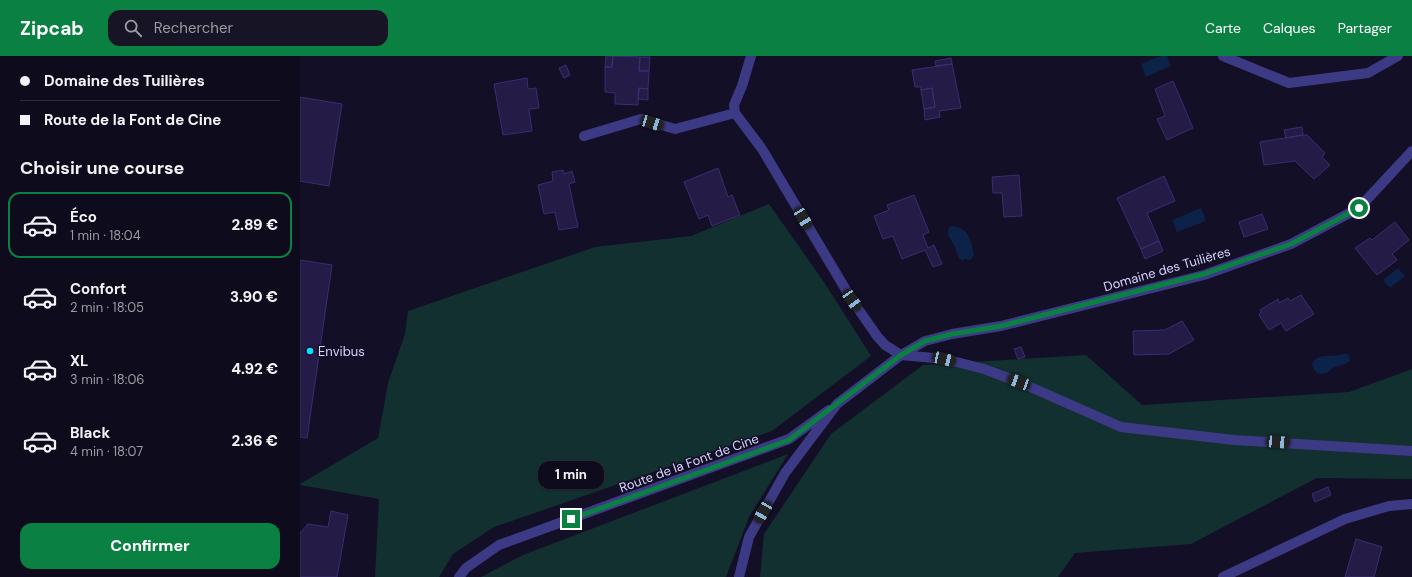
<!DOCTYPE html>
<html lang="fr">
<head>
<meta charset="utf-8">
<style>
  body { margin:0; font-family:"DM Sans",sans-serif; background:#171425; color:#f1f3f6; height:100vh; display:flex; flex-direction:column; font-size:15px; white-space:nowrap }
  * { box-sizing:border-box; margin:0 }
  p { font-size:13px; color:#9b9ba3 }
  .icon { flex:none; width:22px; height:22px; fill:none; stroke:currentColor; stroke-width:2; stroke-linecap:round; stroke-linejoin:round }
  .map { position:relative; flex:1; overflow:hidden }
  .side { display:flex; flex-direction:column; background:#0e0b1c; width:300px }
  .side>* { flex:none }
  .top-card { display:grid; align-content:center; height:88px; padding:0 20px; background:#0e0b1c }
  .end { position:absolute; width:18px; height:18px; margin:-9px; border:5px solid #0b8043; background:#fff; box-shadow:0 0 0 2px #fff }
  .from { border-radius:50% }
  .bubble { position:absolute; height:28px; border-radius:12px; background:#0e0b1c; box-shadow:0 1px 3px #0004,0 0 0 1px #2e2b3b; font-size:13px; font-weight:800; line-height:28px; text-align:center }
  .car { position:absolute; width:12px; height:24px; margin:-12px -6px; border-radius:5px; box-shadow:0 0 3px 1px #0007; background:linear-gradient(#222 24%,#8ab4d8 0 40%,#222 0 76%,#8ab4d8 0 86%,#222 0) }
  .top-card b { display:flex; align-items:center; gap:14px; height:38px; font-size:15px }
  .top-card b+b { border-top:1px solid #2e2b3b }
  .top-card i { width:10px; height:10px; background:#f1f3f6 }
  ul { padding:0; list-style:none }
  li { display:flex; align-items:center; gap:12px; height:66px; margin:0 8px 6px; padding:0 12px; border:2px solid transparent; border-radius:12px }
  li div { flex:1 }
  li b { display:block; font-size:15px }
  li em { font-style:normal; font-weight:800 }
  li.active { border-color:#0b8043 }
  li>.icon { width:36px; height:36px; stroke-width:1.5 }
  h2 { padding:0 20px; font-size:18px; line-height:48px }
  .primary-button { display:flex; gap:8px; margin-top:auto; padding:8px 20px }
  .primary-button a { flex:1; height:46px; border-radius:12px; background:#0b8043; color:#fff; font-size:16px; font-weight:800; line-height:46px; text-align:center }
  header { display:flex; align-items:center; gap:24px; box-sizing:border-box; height:56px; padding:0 20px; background:#0b8043; color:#fff }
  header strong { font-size:19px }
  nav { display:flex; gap:22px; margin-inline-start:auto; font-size:14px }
  .search { width:280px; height:36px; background:#171425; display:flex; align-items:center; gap:10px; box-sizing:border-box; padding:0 14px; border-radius:12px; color:#9b9ba3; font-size:15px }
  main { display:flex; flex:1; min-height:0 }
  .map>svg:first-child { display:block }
  .green { fill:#12302f }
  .water { fill:#0c2248 }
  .building { fill:#241b47; stroke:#3b2d73 }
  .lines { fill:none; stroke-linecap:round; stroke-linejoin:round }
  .service { stroke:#3d3a85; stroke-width:10 }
  .minor { stroke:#3d3a85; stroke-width:10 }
  .route { stroke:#0b8043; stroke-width:5 }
  .poi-dot { fill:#00e5ff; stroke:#130f26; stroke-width:1.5 }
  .labels { text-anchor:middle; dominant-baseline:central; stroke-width:3; stroke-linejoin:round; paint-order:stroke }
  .street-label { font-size:13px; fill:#d9d4ff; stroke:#130f26 }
  .poi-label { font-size:13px; fill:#d9d4ff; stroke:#130f26; text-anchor:start }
</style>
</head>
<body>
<header>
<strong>Zipcab</strong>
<div class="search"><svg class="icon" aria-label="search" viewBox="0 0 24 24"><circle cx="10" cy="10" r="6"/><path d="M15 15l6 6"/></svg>Rechercher</div>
<nav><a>Carte</a><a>Calques</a><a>Partager</a></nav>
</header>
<main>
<section class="side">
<div class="top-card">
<b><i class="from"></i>Domaine des Tuilières</b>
<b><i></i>Route de la Font de Cine</b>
</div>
<h2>Choisir une course</h2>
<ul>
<li class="active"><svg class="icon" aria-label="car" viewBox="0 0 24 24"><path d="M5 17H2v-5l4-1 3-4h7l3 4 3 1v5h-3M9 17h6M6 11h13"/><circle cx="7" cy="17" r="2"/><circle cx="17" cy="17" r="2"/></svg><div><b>Éco</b><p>1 min · 18:04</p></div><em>2.89 €</em></li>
<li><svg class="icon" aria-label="car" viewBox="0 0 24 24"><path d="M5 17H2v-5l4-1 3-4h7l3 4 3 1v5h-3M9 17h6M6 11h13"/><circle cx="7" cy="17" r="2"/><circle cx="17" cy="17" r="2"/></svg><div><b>Confort</b><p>2 min · 18:05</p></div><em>3.90 €</em></li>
<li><svg class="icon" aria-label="car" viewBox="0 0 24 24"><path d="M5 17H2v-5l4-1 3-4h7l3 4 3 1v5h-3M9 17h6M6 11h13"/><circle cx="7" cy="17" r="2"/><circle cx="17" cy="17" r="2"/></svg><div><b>XL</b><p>3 min · 18:06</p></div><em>4.92 €</em></li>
<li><svg class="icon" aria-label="car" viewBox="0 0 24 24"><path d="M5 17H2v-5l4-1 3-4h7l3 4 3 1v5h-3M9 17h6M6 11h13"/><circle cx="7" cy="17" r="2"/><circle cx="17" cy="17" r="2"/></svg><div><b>Black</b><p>4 min · 18:07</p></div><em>2.36 €</em></li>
</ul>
<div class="primary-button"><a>Confirmer</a></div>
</section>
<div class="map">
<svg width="1112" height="521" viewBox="0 0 1112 521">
  <rect width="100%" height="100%" fill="#130f26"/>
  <!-- green -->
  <path class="green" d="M469,148L524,226L571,300L472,375L194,471L153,498L139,521H75L79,443L0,429V428L78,382L88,327L105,278L108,255L295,191L391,180Z
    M786,299L842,349L1049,336L1112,313V423L1017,422L891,488L775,497L758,521H460L464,478L531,378L623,309Z
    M488,398L449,461L426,521H181L223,499Z"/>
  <!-- water -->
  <path class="water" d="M860,0H867L871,10L846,21L841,8Z
    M901,152L906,165L877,176L872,164Z
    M653,170C669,172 671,185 674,199L671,204L664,203L663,205L659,203L655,191L648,179L649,171Z
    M1098,212L1105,220L1090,232L1083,224Z
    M1043,298H1047L1049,300L1050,305L1047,307L1033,312L1027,317L1021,318L1017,317L1013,312L1012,307C1021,296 1031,302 1043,298Z"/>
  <!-- building -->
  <path class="building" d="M306,0H313L312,11H305Z
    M313,0L340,1L339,15H349L348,33L339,32L338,49L315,48V37L305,36V11H312Z
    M340,1H350L349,15H339Z
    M651,2L652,8L636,10L635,5Z
    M652,8L661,52L639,55L640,61L625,64L624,53L635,51L632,32L621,34V31H615L612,14Z
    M266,9L270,19L264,22L259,12Z
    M227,22L228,33L236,32L239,52L229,53L232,75L203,79L194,28Z
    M873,25L893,72L867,84L857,63L865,60L855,33Z
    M339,32L348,33V44L338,43Z
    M632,32L635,51L624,53L621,34Z
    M0,41L42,48L29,130L0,125Z
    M1002,71L1003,79L986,82L984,74Z
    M1003,79H1007L1025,97L1022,101L1030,109L1014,123L995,105L964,109L960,86Z
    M418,112L428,141L432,139L440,159L412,170L408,159L399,163L384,126Z
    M263,114L264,118L272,115L275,126L269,128L278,171L259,174L255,156L244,158L238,129L253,125L252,116Z
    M719,119L722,160L704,161L702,137H693L692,121Z
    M864,120L875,145L847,157L859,185L841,193L817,142Z
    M614,139L629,176L623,179L628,192L634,189L642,208L633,211L625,194L602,203L593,180L583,183L574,160L589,154L587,149Z
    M962,158L968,173L944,181L939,166Z
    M1095,166L1109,184L1092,198L1097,204L1077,219L1055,192L1070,182L1072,184Z
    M859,185L863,195L845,203L841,193Z
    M0,204L32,209L7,382L0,381Z
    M1001,239L1014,258L986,275L981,267L969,274L959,259L961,256L960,254L978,243L979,247L988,242L990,245Z
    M882,265L894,284L869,298L834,299L833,275L865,274Z
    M721,291L725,301L718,303L714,293Z
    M1028,431L1031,439L1015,446L1012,438Z
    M31,455L48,459L37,521H0V477L8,468L28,471Z
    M1056,483L1082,491L1074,521H1045Z"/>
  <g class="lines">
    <!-- service -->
    <path class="service" d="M601,299L645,303L684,313L719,326L821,371L934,384L1112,395
      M923,521L1045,463L1089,450L1112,448"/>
    <!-- minor -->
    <path class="minor" d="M451,0L442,30L434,49L435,57L462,93L552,244L577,280L585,289L601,299
      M923,0L989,27L1068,17L1098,0
      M284,80L341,63L375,73L435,57
      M159,521L166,512L199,489L489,383L529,354
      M439,521L449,481L485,417L537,348L601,299L625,285L652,278L701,270L904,219L991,188L1059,152L1112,95"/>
  </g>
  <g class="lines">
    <!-- route -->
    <path class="route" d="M271,463L489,384L601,299L625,285L652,278L701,270L904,218L991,188L1059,152"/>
  </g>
  <!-- markers -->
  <circle class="poi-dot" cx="10" cy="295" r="4"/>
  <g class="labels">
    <!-- street labels -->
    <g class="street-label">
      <text transform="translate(867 213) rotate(-16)">Domaine des Tuilières</text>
      <text transform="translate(389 407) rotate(-20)">Route de la Font de Cine</text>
    </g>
    <!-- poi labels -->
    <g class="poi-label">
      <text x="18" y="295">Envibus</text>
    </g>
  </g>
</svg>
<i class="end from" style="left:1059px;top:152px"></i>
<i class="end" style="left:271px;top:463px"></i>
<div class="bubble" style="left:238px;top:405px;width:66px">1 min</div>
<i class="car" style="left:352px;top:67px;rotate:107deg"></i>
<i class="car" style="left:503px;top:162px;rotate:149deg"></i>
<i class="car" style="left:552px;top:244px;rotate:145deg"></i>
<i class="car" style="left:644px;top:303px;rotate:103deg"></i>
<i class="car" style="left:719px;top:326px;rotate:290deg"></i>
<i class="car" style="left:978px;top:386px;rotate:94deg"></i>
<i class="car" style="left:463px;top:456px;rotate:210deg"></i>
</div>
</main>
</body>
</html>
